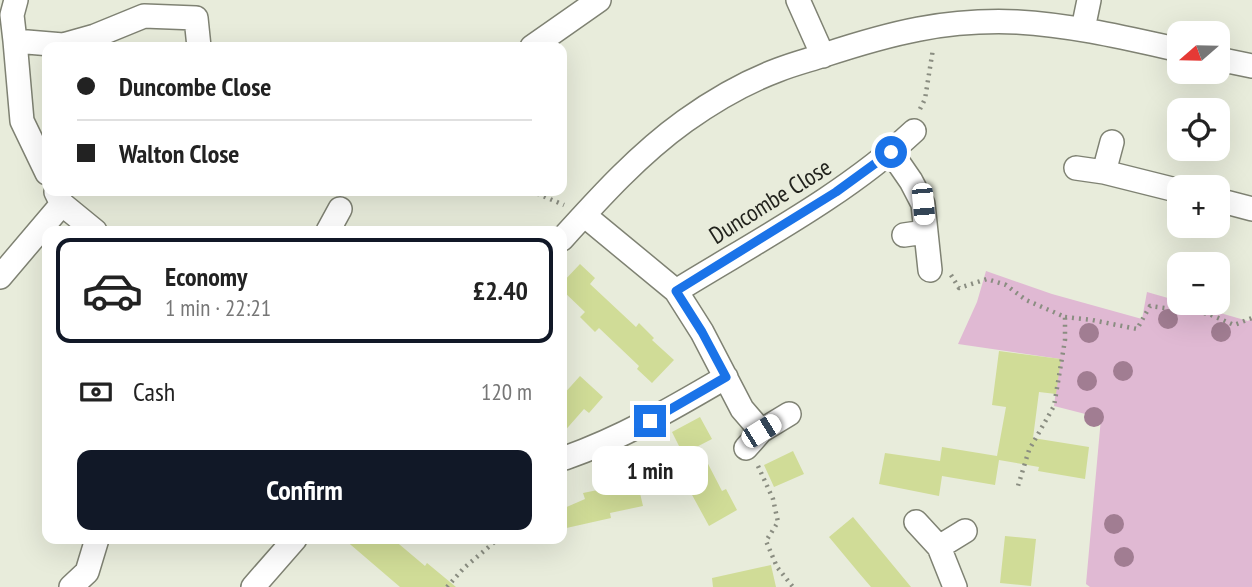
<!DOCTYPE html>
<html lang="en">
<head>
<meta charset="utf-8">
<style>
  body { margin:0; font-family:"PT Sans Narrow",sans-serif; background:#f6f6f6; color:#222; height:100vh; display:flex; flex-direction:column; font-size:26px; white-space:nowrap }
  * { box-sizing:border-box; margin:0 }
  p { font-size:23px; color:#767676 }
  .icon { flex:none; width:38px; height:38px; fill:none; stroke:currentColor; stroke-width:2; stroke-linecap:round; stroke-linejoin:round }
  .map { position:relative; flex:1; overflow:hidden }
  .details { position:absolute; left:42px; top:226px; width:525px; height:318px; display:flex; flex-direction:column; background:#fff; border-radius:14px; box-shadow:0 7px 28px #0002 }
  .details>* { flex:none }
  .banner { position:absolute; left:42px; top:42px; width:525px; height:154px; border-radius:14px; box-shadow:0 7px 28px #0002; display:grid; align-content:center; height:154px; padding:0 35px; background:#fff }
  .needle { width:46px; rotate:250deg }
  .buttons { position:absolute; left:1167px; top:21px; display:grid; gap:14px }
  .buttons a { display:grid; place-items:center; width:63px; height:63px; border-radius:14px; background:#fff; box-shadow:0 7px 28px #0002; font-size:35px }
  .end { position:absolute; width:32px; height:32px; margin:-16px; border:9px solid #1a73e8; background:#fff; box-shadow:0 0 0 4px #fff }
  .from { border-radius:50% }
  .bubble { position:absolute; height:49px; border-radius:14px; background:#fff; box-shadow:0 7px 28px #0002; font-size:23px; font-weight:700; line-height:49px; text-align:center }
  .car { position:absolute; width:21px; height:42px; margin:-21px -10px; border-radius:9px; box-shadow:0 0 5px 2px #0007; background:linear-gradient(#fff 24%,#345 0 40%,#fff 0 76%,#345 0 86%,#fff 0) }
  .banner b { display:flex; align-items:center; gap:24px; height:66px; font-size:26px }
  .banner b+b { border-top:2px solid #e0e0e0 }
  .banner i { width:18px; height:18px; background:#222 }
  ul { padding:12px 0 0; list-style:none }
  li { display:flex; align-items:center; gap:21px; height:105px; margin:0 14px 10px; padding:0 21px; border:4px solid #e0e0e0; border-radius:14px }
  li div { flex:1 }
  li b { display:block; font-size:26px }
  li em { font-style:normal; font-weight:700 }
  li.selected { border-color:#111827 }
  li>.icon { width:63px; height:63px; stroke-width:1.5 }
  .pay { display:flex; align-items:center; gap:18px; height:77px; padding:0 35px; font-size:26px }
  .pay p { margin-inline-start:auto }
  .cta { display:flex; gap:14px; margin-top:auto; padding:14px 35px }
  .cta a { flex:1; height:80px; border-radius:14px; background:#111827; color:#fff; font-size:28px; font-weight:700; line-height:80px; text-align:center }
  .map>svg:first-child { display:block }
  .green { fill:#e0b9d3 }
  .building { fill:#d0dc97 }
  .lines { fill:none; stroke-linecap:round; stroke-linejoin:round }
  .street-casing { stroke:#7f8273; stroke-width:26 }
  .path { stroke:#8a8d81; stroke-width:4.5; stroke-dasharray:2 5; stroke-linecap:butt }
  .street { stroke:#fff; stroke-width:23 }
  .tree { fill:#a17d92 }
  .route { stroke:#1a73e8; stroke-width:9 }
  .labels { text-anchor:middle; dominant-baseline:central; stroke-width:7; stroke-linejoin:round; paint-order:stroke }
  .street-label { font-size:24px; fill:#22231d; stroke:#e8ecdb }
</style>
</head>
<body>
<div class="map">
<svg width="1252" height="587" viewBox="0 0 1252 587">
  <rect width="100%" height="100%" fill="#e8ecdb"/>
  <!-- green -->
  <path class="green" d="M986,271L1052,294L1142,319L1147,292L1248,321L1252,318V587H1090L1086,584L1101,418L1054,406L1060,359L958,344L977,302Z"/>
  <!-- building -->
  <path class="building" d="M580,264L595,278L590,284L636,327L639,323L654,338L652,340L674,360L652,383L637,369L639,366L599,328L595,332L580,317L585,312L562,290V283Z
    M999,351L1061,359L1056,394L1039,392L1033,438L1089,447L1085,479L1038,471L1039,467L999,460L995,485L942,476L939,496L879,484L885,453L940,461L942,447L997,456L1006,407L992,405Z
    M580,376L603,397L589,413L584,409L562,434V396Z
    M700,417L712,439L683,454L672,432Z
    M793,451L804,474L774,487L764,465Z
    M705,458L722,491L726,489L737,510L709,526L691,493L688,495L676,473Z
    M636,476L643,506L610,513L611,518L562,529V509L585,499L583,493L617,486L615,481Z
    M853,517L868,535L911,587H871L859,573L829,537Z
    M1005,536L1036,539L1031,586L1000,583Z
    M344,539H393L425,566L427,563L456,587H400Z
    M771,565L776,587H713L712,578Z"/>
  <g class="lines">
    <!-- street casing -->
    <g class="street-casing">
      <path id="street" d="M16,0L12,15L15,41L63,45L95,36L144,16L196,18L199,47
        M798,0L823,56
        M1083,29L1089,0
        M15,41L22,121L47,173
        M532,47L599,0
        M1218,59L1252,66
        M891,152L911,181L923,204L930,270
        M1076,168L1104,172L1180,191
        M1104,172L1112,142
        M56,192L62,204L95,231
        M1218,200L1252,209
        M584,215L676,291L702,332L742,409L761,431
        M328,231L340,209
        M904,235L925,232
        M562,239C600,197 639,154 685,121C713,101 746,82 778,70C793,64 809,60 824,55C891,33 945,19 1017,22C1072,25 1126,38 1180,50
        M0,277L62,204
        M676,291C757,241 844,196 914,131
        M746,448L761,431L789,414
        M565,458C622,438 673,408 726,377
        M916,522L939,547
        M71,587L87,572L97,539
        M253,587L295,539
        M955,587L939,547L965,531"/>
    </g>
    <!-- path -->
    <path class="path" d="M920,109L925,99L933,49
      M531,191L564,205
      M951,275L959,288L987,279L1006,285L1026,300L1065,317V340L1054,406L1029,450L1018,486
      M1065,317L1092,320L1137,329L1150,306L1209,314L1234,325L1252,318
      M758,466L773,499L778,522L766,541L777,567L793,587
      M447,587L464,568L498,539"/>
    <!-- street -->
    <use href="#street" class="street"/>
  </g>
  <!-- trees -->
  <g class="tree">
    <circle cx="1168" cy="319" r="10"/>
    <circle cx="1221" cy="332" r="10"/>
    <circle cx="1089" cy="333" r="10"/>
    <circle cx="1123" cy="371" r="10"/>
    <circle cx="1087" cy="381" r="10"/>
    <circle cx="1094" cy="417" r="10"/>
    <circle cx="1114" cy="524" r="10"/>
    <circle cx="1124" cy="557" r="10"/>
  </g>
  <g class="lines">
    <!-- route -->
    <path class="route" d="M650,421L726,377L702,332L676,291L836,192L891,152"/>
  </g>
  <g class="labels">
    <!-- street labels -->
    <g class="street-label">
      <text transform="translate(770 201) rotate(-32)">Duncombe Close</text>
    </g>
  </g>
</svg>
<div class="buttons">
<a><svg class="needle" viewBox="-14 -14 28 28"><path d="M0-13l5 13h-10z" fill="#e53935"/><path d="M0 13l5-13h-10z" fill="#767676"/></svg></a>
<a><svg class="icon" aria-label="locate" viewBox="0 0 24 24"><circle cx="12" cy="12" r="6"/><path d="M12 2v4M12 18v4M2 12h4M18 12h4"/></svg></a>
<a>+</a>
<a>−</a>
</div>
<i class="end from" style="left:891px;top:152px"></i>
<i class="end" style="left:650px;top:421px"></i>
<div class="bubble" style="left:592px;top:446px;width:116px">1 min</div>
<i class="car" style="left:923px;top:204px;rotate:175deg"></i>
<i class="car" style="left:761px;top:431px;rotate:58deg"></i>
<div class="banner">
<b><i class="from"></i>Duncombe Close</b>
<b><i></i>Walton Close</b>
</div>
<section class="details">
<ul>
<li class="selected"><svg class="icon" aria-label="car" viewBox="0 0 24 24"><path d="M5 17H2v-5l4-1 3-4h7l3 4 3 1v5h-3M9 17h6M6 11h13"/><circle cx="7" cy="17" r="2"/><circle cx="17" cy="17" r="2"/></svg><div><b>Economy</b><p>1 min · 22:21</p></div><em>£2.40</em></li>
</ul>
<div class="pay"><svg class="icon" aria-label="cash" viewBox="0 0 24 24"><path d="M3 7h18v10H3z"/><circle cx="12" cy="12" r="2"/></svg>Cash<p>120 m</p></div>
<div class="cta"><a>Confirm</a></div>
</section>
</div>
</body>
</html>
